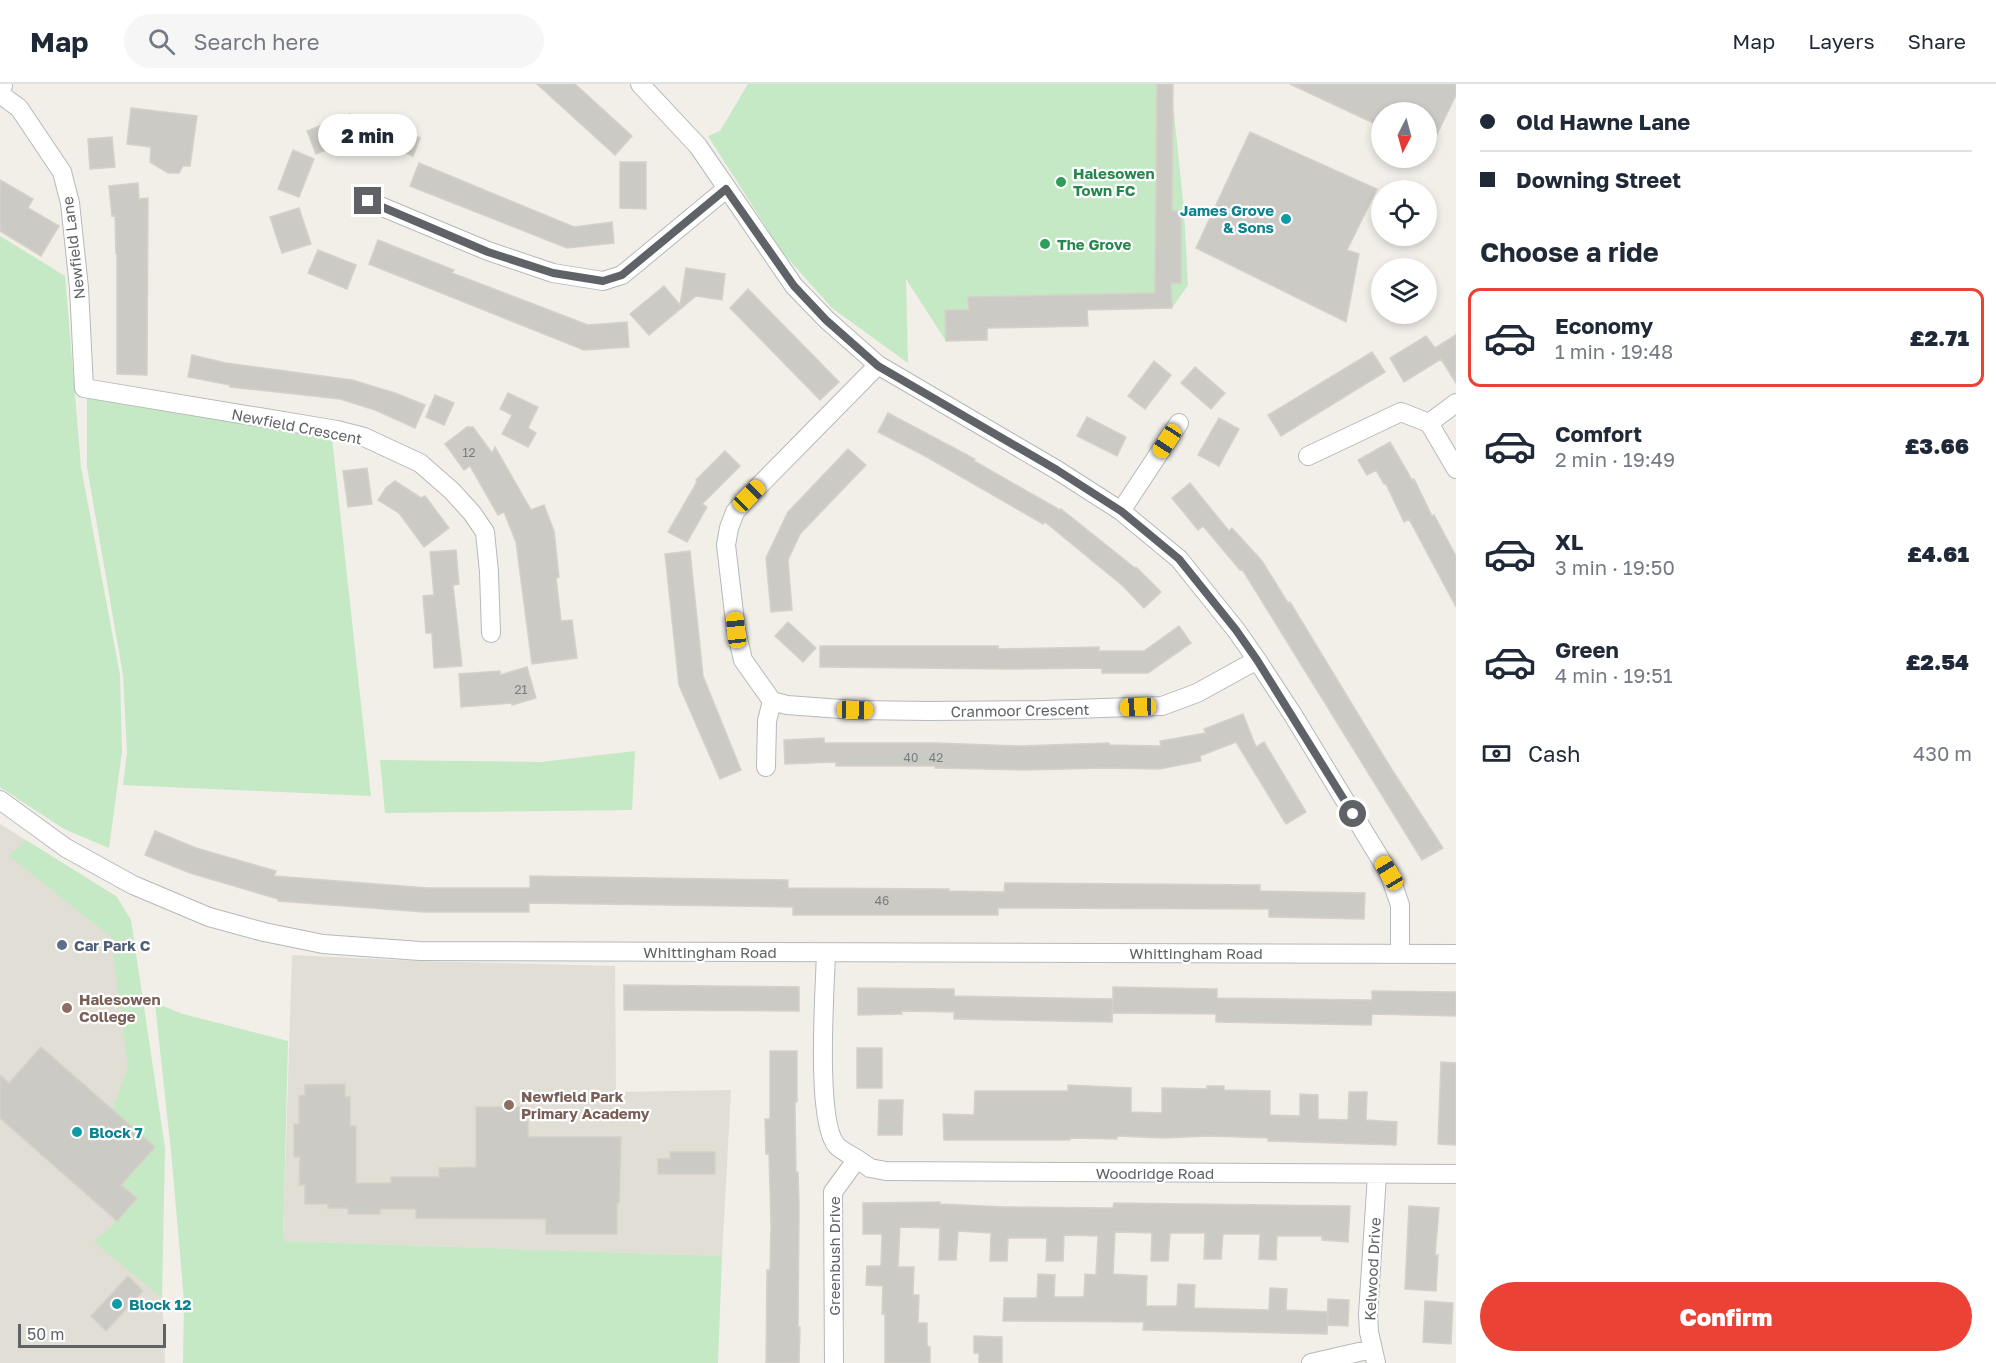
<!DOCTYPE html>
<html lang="en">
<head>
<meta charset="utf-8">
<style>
  body { margin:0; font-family:"Golos Text",sans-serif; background:#f6f6f7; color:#1f2937; height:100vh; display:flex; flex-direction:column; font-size:22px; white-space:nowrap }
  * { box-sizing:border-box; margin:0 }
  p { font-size:20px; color:#747a83 }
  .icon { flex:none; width:33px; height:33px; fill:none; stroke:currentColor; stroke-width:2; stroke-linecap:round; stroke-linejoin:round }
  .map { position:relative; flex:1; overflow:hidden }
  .details { display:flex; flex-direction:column; background:#fff; width:540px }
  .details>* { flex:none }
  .hud { display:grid; align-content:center; height:132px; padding:0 24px; background:#fff }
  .needle { width:39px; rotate:186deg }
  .controls { position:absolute; left:1371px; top:18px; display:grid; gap:12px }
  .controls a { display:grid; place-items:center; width:66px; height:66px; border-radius:50%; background:#fff; box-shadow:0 3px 9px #0003; font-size:30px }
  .scale { position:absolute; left:18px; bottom:15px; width:148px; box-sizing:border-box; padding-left:6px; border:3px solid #5f6368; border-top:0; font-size:16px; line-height:21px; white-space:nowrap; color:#5f6368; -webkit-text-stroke:4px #fff; paint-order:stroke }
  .end { position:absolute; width:27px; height:27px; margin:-14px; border:8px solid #5f6368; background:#fff; box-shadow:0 0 0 3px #fff }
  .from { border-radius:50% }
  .bubble { position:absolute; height:42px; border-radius:21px; background:#fff; box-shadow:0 3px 9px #0003; font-size:20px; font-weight:800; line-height:42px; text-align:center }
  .car { position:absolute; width:18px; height:36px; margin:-18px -9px; border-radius:8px; box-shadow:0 0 4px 2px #0007; background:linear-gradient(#f5c518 24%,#345 0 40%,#f5c518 0 76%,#345 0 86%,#f5c518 0) }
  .hud b { display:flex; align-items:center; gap:21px; height:57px; font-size:22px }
  .hud b+b { border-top:2px solid #e0e1e3 }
  .hud i { width:15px; height:15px; background:#1f2937 }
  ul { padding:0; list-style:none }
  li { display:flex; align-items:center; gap:18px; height:99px; margin:0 12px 9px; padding:0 12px; border:3px solid transparent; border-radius:12px }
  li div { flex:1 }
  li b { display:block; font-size:22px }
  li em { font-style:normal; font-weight:800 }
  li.current { border-color:#ea4335 }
  li>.icon { width:54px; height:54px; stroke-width:1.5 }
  h2 { padding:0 24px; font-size:27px; line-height:72px }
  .pay { display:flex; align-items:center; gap:15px; height:66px; padding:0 24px; font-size:22px }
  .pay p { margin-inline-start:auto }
  .cta { display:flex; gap:12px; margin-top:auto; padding:12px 24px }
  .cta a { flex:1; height:69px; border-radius:36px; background:#ea4335; color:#fff; font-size:24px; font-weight:800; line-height:69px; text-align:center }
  header { display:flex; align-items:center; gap:36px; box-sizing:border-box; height:84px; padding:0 30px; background:#fff; border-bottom:2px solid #e0e1e3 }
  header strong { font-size:28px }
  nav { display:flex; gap:33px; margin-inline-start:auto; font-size:21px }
  .search { width:420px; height:54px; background:#f6f6f7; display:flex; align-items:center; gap:15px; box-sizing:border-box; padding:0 21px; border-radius:33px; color:#747a83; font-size:22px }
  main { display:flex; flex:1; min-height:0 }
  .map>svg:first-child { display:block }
  .education { fill:#e1ded6 }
  .green { fill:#c5e8c5 }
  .building { fill:#cccac5; stroke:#d6d1c6; stroke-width:1.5 }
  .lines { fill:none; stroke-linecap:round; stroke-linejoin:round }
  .street-casing { stroke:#b5b8bc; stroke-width:20 }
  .secondary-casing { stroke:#b6babf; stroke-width:26 }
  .street { stroke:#fff; stroke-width:18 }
  .secondary { stroke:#fff; stroke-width:24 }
  .route { stroke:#5f6368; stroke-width:8 }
  .leisure-dot { fill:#2e9e5b; stroke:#fff; stroke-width:2 }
  .culture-dot { fill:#0f9aa8; stroke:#fff; stroke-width:2 }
  .service-dot { fill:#5c6f8a; stroke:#fff; stroke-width:2 }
  .education-dot { fill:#8d6e63; stroke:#fff; stroke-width:2 }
  .labels { text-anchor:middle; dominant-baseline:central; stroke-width:4.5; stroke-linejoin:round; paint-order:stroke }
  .number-label { font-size:12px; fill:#7a7d7f }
  .leisure-label { font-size:15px; font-weight:bold; fill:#27864d; stroke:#fff; text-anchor:start }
  .culture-label { font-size:15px; font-weight:bold; fill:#0d838f; stroke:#fff; text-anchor:start }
  .street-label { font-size:15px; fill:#5f6368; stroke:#fff }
  .service-label { font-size:15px; font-weight:bold; fill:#4e5e75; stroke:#fff; text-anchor:start }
  .education-label { font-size:15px; font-weight:bold; fill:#785e54; stroke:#fff; text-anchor:start }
</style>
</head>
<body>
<header>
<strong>Map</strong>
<div class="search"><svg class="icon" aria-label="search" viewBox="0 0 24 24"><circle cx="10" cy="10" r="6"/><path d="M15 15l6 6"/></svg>Search here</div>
<nav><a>Map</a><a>Layers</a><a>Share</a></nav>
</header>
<main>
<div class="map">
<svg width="1456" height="1279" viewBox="0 0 1456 1279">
  <rect width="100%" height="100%" fill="#f1efe8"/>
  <!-- education -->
  <path class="education" d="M0,740L117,813L156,1062L165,1279H0Z
    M292,871L418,877L615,882L616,1008L731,1006L722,1172L283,1157Z"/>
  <!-- green -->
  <path class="green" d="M748,0H1172V10L1184,127L1188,201L1172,224L1088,226V242L988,244L987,256L946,257L906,195L908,279L832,224L782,168L708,52L720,47Z
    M0,152L65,192L81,383L120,591L122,668L109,764L64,745L0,703Z
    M87,312L332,354L371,712L123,701L127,668L123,591L87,383Z
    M635,667L632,726L385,729L380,676L541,678Z
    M26,756L117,813L131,836L165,1064L162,1214L94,1158L117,1137L137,1114L120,1099L112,1026L128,983L111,853L9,772Z
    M155,919L183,930L288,957L283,1157L722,1172L718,1279H183L184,1217L172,1077Z"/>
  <!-- building -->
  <path class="building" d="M537,0H575L632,52L615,71Z
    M1157,0H1173L1172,127H1181V199H1171L1172,224L1087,226L1088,242L987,244V256L946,257L945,226H969L968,213L1155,209Z
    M1290,0H1456V11L1426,73V28H1382V43Z
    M131,24L197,32L190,82H183L179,89H168L150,78L151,63L127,60Z
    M350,30L359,53L316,70L307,47Z
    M382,39L420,54L413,72L375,57Z
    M1250,48L1377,105L1347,166L1359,170L1346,238L1196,164Z
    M112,53L115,83L90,85L88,55Z
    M293,66L314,75L299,113L278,105Z
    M620,78H646V125L620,124Z
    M419,79L574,143L612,138L614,159L567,164L410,102Z
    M0,96L33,115L28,124L59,142L41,172L0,147Z
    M138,99L139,115L148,114L147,291L117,290V170H116L115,131L112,132L109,102Z
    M299,124L311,160L282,169L270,133Z
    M378,156L454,186L452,189L588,241L627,238L629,263L584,266L369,180Z
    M318,166L356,181L347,205L308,189Z
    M686,184L725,190L722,216L696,212L649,251L630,230L664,202L680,221Z
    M748,205L839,298L820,316L730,224Z
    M1456,251V299L1441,275L1404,298L1390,274L1426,252L1435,264Z
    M1372,268L1385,288L1281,352L1268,331Z
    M192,271L226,279L352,296L395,309L425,321L415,344L375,326L340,315L230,303V301L188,293Z
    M1154,277L1171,291L1145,325L1128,312Z
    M1195,283L1225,309L1211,325L1181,299Z
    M508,309L538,323L528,344L536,349L528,363L502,350L512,331L500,325Z
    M435,311L454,319L444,341L426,333Z
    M888,329L975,375L974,377L1060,426L1061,425L1135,484L1136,483L1161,508L1144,524L1123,502L1045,438L1043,440L927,373L878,348Z
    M1087,333L1126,353L1117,372L1077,352Z
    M1219,334L1239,345L1219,382L1198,371Z
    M467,343H473L492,369L495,363L531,426L544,421L554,447L559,493L556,494L561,537L572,536L577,574L532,580L516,458L504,428L498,431L470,382L464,386L445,360Z
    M1390,358L1412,396L1414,395L1432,432L1434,431L1456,472V523L1409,435L1404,438L1386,400H1384L1376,386L1367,391L1358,376Z
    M848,365L866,381L800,450L788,476L792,526L771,528L766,474L788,428Z
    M725,367L740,382L702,420L707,423L687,458L668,448L697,398L696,396Z
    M367,384L372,420L348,423L343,387Z
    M395,397L421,414L425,412L449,444L424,463L399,429L378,416L386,404Z
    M1190,399L1229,447L1232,444L1262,477L1288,519L1290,518L1389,681L1443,764L1422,776L1242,485L1240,486L1203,442L1198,446L1172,414Z
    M456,466L459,500L453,501L462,582L434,584L432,549H426L423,512L434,511L430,468Z
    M690,467L703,592L741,686L720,695L679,601L665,470Z
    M788,538L816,564L803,578L775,552Z
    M1179,542L1191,559L1148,589H1102V584L1008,585L820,583V562H998V565L1099,563V567H1144Z
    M527,583L536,614L512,621V619L461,623L459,590L500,587V591Z
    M1243,630L1256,663L1264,658L1306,728L1286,740L1236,658L1200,672L1201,677L1159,685L1105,684L1025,686L935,684V682H836V678L785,680L784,656L824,654V659H936L1018,662L1109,659V661L1161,662L1160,657L1206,649L1204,645Z
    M155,747L196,764L276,787L274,792L428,804H530V792L788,796V804L949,805V807L1004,808L1005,799L1260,801V807L1365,809L1364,835L1269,833V825L998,824V831H793V823L529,819V828H424L278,817V815L190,789L145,771Z
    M624,901L799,903V927L624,926Z
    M1113,903L1217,905V914L1372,916V907L1456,908V932L1372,930L1371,941L1216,938V930L1112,929L1113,917L1112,938L954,935V928L901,927L902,930L858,931V904L954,905V912L1113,915Z
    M41,963L155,1063L121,1101L137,1114L117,1137L0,1034V991L9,999Z
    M857,964H882V1004H857Z
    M770,967H797V1018H795L796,1088H798L799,1122L798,1243H800L799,1279H766L767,1186H770L771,1140L769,1070H766L765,1035H770Z
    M1441,978L1456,979V1061L1438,1060Z
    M345,1000V1013H350V1042H356V1099H391V1093H439V1084L476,1083V1023H528V1053H621L619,1119H617V1150H546V1135L416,1134V1125H380V1130H348V1124H328V1120H305V1101H299L300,1073H294V1040H299V1012L305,1011V1001Z
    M1068,1001L1131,1004V1028L1162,1029V1004L1207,1005V1002H1224V1006L1270,1007V1031L1300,1032V1010L1318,1011V1035L1348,1036L1349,1008H1367L1366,1036L1397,1038L1396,1061L1268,1057V1054L1210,1052L1163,1054L1117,1052V1055L1070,1054V1056H944L943,1030L974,1031L975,1007H1068Z
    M879,1016H903L902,1051H878Z
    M670,1068H715V1090H658V1075H670Z
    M940,1118V1120L1005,1123L1113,1124L1114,1119L1350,1122L1348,1158L1322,1156V1152H1277L1276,1176L1259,1175L1260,1150H1223L1221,1175H1204L1205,1149H1170L1168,1177H1151L1152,1149L1115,1148L1113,1190L1147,1192L1146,1222H1177L1178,1200L1195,1201L1194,1224L1269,1226L1270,1204L1287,1205L1286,1226L1328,1228L1327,1250L1143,1246L1144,1238L1003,1237L1004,1214H1037L1038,1190L1055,1191L1054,1213H1084L1085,1190L1096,1191L1098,1152L1064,1151L1063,1177H1046L1047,1154H1008L1007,1177H990L991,1149L958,1147L956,1176H939L940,1144L900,1143L898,1183H914L913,1211H919L918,1239H927V1262L930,1263V1279H885V1230H882L883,1202L866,1201L867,1182H881L882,1150H863V1119Z
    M1409,1122L1439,1124L1435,1171H1438L1436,1207L1405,1205Z
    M128,1192L143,1207L106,1247L91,1232Z
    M1328,1215L1349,1216L1348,1242L1327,1241Z
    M1425,1217L1453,1219L1451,1260L1423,1258Z
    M974,1252L1002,1253V1279H979V1269H974Z"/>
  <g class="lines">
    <!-- street casing -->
    <g class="street-casing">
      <path id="street" d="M640,0L698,62L794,202L827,236L878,281L1057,386L1121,427L1179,475L1236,546L1257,576L1293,631L1389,789L1400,821V869
        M0,10L19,24L62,88L70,119L79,204L84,304L337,346L364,353L420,379L452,407L472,429L485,448L489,488L491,549
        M368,117L488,167L553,189L603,197L622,191L726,105
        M878,281L749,412L735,428L729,444L726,461L736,546L743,576L772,617L787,621L855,626L928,627L1044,626L1162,622L1197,609L1257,576
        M1429,339L1456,385
        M1429,339L1456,319
        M1308,372L1401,328L1429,339
        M1121,427L1179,339
        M766,683L767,637L772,617
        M0,716L66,764L133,801L209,833L264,848L323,860L420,867L1456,870
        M826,869C825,905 815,1039 837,1062C842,1067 851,1071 857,1075L833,1108L834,1279
        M857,1075L870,1084L886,1087L1456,1090
        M1311,1279L1372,1265
        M1376,1279L1369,1248L1368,1230L1377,1091"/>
    </g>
    <!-- secondary casing -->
    <g class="secondary-casing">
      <path id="secondary" d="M0,1V0"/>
    </g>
    <!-- street -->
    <use href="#street" class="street"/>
    <!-- secondary -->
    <use href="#secondary" class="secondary"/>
  </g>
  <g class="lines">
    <!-- route -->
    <path class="route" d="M368,117L488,168L553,189L603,197L622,191L726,105L794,202L826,236L878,282L1057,386L1121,427L1179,475L1236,546L1257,576L1353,730"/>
  </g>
  <!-- markers -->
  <g class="leisure-dot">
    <circle cx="1061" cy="98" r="6"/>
    <circle cx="1045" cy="160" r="6"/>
  </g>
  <g class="culture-dot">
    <circle cx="1286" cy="135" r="6"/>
    <circle cx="77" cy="1048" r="6"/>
    <circle cx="117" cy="1220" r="6"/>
  </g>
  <circle class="service-dot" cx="62" cy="861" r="6"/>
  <g class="education-dot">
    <circle cx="67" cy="924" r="6"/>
    <circle cx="509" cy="1021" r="6"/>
  </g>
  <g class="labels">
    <!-- number labels -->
    <g class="number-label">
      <text x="469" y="368">12</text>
      <text x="521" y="605">21</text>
      <text x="911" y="673">40</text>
      <text x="936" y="673">42</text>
      <text x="882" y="816">46</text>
    </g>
    <!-- leisure labels -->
    <g class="leisure-label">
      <text x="1073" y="89">Halesowen<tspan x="1073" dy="17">Town FC</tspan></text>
      <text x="1057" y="160">The Grove</text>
    </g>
    <!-- culture labels -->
    <g class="culture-label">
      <text x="1274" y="126" text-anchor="end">James Grove<tspan x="1274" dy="17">&amp; Sons</tspan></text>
      <text x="89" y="1048">Block 7</text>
      <text x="129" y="1220">Block 12</text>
    </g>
    <!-- street labels -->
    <g class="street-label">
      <text transform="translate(73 164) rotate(-97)">Newfield Lane</text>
      <text transform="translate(297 342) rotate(11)">Newfield Crescent</text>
      <text transform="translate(1020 626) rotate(-1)">Cranmoor Crescent</text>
      <text x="710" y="868">Whittingham Road</text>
      <text x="1196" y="869">Whittingham Road</text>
      <text x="1155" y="1089">Woodridge Road</text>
      <text transform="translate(834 1172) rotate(-90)">Greenbush Drive</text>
      <text transform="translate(1372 1185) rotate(-87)">Kelwood Drive</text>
    </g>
    <!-- service labels -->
    <g class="service-label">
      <text x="74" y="861">Car Park C</text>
    </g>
    <!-- education labels -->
    <g class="education-label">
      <text x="79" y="915">Halesowen<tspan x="79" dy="17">College</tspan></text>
      <text x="521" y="1012">Newfield Park<tspan x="521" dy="17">Primary Academy</tspan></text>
    </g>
  </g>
</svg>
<div class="controls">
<a><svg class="needle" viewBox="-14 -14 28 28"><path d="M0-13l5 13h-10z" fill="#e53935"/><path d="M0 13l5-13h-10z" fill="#747a83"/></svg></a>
<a><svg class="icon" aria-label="locate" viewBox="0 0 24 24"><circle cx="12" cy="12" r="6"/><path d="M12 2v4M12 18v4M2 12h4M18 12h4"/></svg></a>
<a><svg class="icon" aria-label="layers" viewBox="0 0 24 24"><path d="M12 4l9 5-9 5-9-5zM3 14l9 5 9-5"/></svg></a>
</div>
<div class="scale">50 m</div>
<i class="end from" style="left:1353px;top:730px"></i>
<i class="end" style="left:368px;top:117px"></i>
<div class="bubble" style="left:318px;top:30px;width:99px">2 min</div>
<i class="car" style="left:1167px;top:357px;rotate:213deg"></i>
<i class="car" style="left:749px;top:412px;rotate:45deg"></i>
<i class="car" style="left:736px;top:546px;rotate:354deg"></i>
<i class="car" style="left:1138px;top:623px;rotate:268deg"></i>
<i class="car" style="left:855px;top:626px;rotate:91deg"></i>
<i class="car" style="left:1389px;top:789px;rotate:329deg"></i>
</div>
<section class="details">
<div class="hud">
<b><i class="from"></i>Old Hawne Lane</b>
<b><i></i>Downing Street</b>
</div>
<h2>Choose a ride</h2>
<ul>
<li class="current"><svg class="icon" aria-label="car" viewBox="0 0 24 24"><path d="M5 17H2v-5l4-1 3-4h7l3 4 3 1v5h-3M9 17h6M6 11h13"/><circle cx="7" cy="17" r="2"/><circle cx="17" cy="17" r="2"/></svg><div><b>Economy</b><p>1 min · 19:48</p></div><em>£2.71</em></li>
<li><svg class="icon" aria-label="car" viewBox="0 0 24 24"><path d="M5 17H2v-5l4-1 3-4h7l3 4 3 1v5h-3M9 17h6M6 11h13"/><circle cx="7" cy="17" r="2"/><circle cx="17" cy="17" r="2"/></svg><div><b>Comfort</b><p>2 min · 19:49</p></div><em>£3.66</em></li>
<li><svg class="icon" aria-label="car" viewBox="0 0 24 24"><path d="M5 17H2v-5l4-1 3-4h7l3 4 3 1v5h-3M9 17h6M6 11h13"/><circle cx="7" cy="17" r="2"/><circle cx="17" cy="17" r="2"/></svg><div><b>XL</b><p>3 min · 19:50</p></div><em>£4.61</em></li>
<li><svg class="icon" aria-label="car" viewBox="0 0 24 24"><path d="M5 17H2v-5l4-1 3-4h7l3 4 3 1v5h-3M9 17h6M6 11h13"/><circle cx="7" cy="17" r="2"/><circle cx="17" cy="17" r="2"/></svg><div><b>Green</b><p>4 min · 19:51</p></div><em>£2.54</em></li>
</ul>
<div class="pay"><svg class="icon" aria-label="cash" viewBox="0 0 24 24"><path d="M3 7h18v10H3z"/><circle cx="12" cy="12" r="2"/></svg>Cash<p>430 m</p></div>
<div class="cta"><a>Confirm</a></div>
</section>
</main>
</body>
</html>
